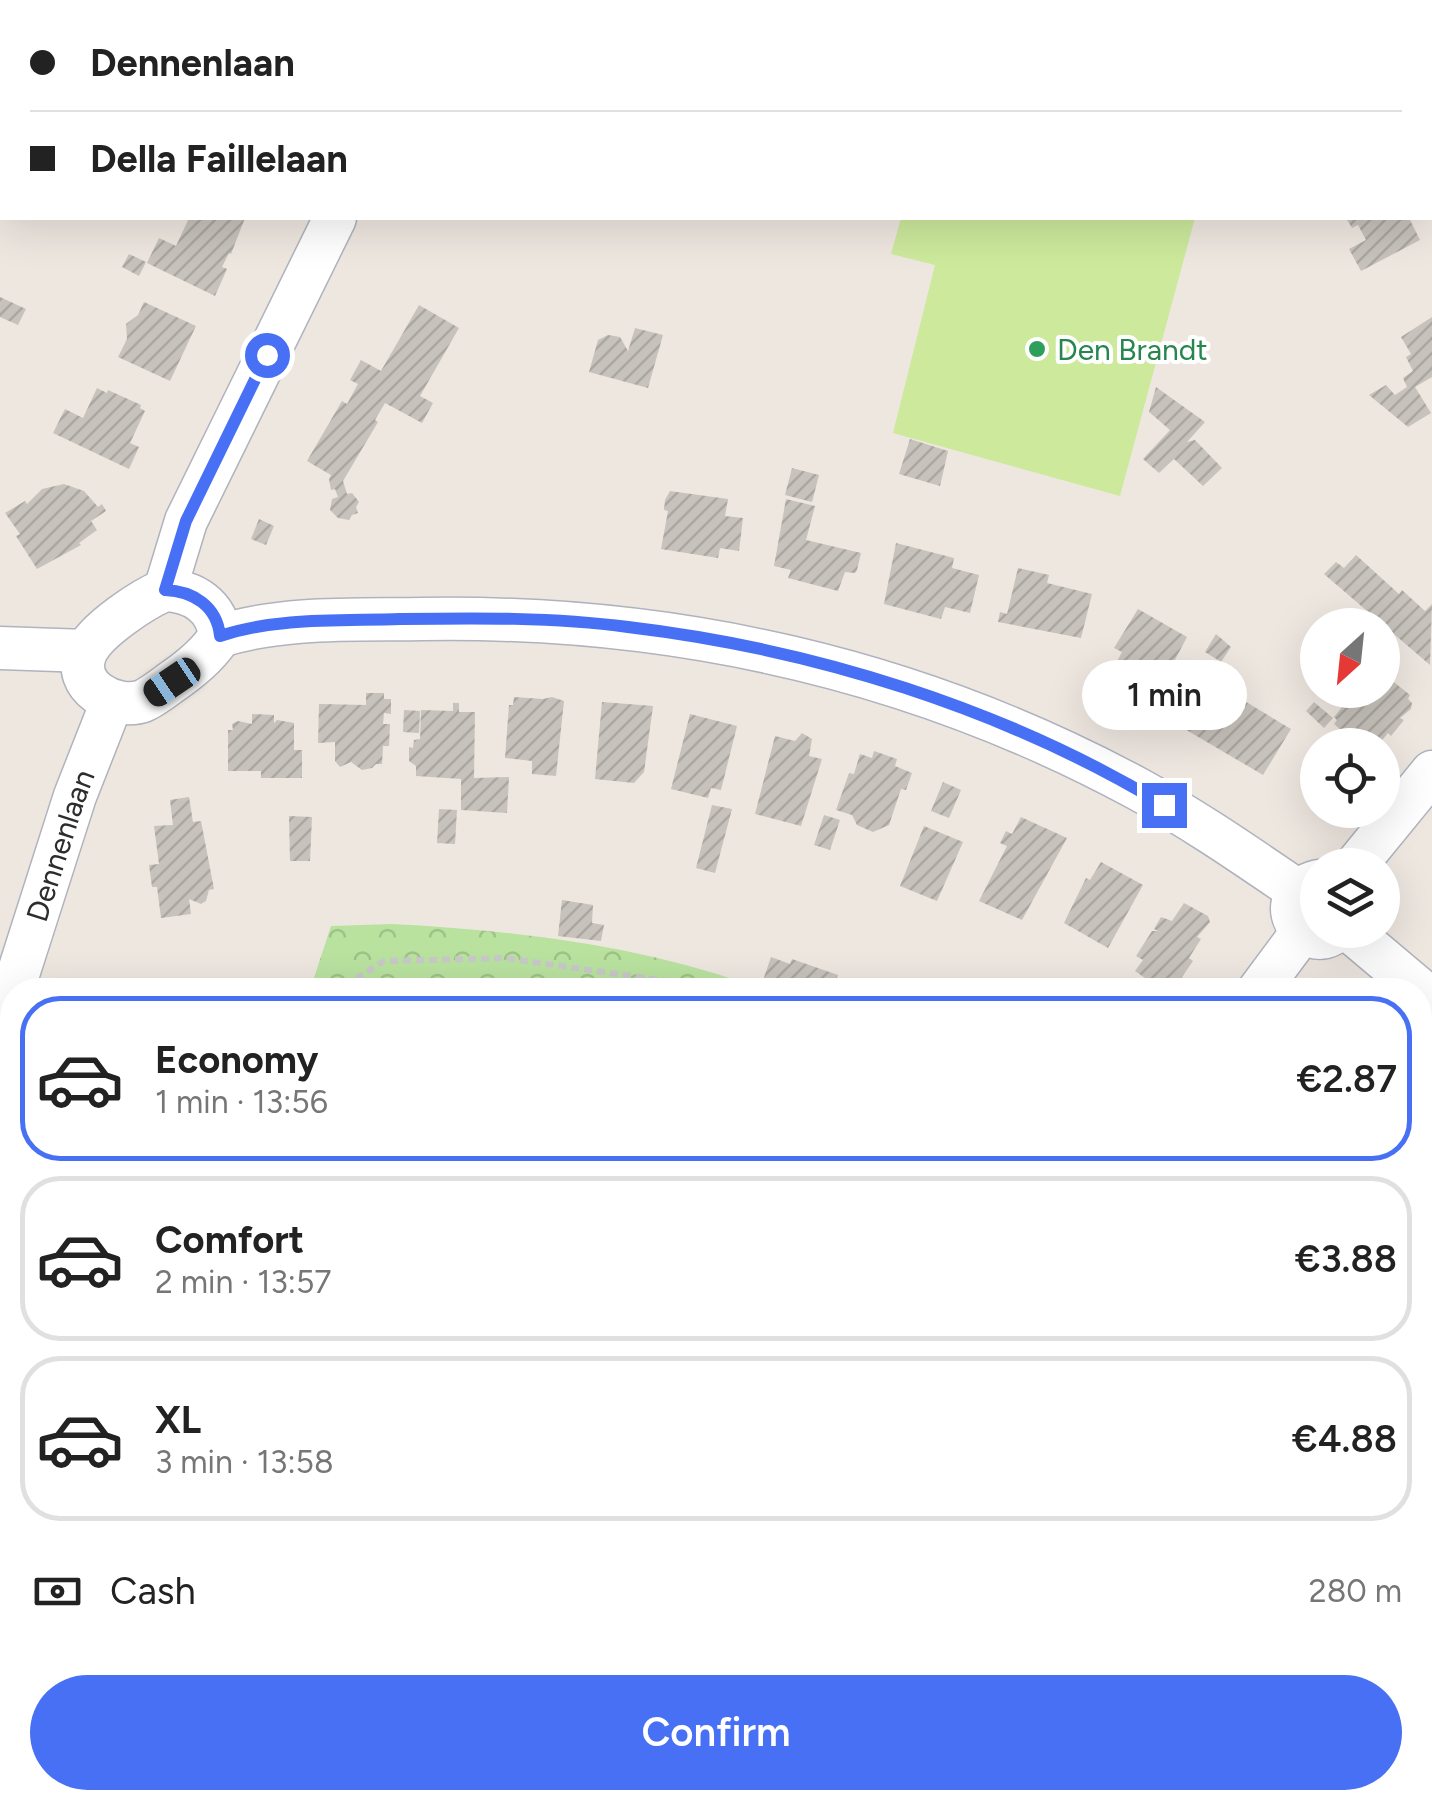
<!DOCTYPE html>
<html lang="en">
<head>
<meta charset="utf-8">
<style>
  body { margin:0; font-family:Figtree,sans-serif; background:#f6f6f6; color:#222; height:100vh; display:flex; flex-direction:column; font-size:38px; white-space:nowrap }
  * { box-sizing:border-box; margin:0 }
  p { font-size:32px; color:#767676 }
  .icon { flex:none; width:55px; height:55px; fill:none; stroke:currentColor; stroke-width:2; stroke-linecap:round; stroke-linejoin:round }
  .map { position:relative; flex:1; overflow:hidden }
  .details { position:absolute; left:0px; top:978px; width:1432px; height:832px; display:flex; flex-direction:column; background:#fff; border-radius:40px 40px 0 0; box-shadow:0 10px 40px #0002 }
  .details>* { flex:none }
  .hud { position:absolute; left:0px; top:0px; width:1432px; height:220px; box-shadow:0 10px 40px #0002; display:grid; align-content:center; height:220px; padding:0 30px; background:#fff }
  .needle { width:65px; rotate:207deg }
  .fabs { position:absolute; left:1300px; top:608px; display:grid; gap:20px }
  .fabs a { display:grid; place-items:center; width:100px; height:100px; border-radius:50%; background:#fff; box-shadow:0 10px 40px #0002; font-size:50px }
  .end { position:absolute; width:45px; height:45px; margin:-22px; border:12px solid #4770f4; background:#fff; box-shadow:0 0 0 5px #fff }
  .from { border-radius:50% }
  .bubble { position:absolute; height:70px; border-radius:35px; background:#fff; box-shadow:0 10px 40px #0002; font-size:32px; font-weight:600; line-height:70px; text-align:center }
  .car { position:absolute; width:30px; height:60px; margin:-30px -15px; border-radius:12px; box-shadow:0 0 8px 2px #0007; background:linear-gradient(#222 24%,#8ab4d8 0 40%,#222 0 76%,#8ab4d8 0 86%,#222 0) }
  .hud b { display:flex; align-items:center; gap:35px; height:95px; font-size:38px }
  .hud b+b { border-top:2px solid #e0e0e0 }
  .hud i { width:25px; height:25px; background:#222 }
  ul { padding:18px 0 0; list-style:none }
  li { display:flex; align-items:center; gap:30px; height:165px; margin:0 20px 15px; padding:0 10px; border:5px solid #e0e0e0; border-radius:40px }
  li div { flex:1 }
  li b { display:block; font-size:38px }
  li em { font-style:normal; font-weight:600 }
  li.selected { border-color:#4770f4 }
  li>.icon { width:90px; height:90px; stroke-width:1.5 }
  .pay { display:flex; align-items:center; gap:25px; height:110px; padding:0 30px; font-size:38px }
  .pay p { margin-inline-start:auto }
  .action { display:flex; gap:20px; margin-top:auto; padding:20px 30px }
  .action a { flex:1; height:115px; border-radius:60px; background:#4770f4; color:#fff; font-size:40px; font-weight:600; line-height:115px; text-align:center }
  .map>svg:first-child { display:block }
  .grass { fill:#b9e29f }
  .forest { fill:url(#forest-crowns) }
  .wetland { fill:url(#wetland-marsh) }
  .pitch { fill:#cce99c }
  .building { fill:url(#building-hatch) }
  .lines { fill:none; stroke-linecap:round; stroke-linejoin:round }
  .minor-casing { stroke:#b0b3bd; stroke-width:45 }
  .path { stroke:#c8c8c8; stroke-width:6; stroke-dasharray:8 5; stroke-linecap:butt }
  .minor { stroke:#fff; stroke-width:42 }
  .route { stroke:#4770f4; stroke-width:12 }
  .leisure-dot { fill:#2e9e5b; stroke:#fff; stroke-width:4 }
  .labels { text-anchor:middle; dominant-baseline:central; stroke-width:8; stroke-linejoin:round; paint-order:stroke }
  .leisure-label { font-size:30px; fill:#27864d; stroke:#fff; text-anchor:start }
  .street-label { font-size:30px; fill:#2d2d2d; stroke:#fff }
</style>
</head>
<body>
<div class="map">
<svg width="1432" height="1809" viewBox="0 0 1432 1809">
  <defs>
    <pattern id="forest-crowns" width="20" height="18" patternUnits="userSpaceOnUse" patternTransform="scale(2.5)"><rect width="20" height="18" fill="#b9e29f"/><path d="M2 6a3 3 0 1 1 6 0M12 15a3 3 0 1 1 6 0" fill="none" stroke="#9fc289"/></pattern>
    <pattern id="wetland-marsh" width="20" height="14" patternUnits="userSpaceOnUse" patternTransform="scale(2.5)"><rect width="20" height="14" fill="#b9e29f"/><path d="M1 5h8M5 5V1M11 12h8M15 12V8" fill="none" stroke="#9fc289"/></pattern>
    <pattern id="building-hatch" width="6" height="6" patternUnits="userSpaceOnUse" patternTransform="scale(2.5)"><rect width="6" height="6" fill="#c7c2bb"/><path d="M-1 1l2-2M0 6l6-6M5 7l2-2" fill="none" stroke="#aba7a1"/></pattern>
  </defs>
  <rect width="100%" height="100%" fill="#eee7e0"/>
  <!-- grass -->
  <path class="grass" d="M1420,1536L1432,1555V1809H0V1668L12,1655V1798H1420Z"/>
  <!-- forest -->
  <path class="forest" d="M391,924C515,930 647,946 764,990H310L331,926Z
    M1420,1536L1432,1555V1809H775L787,1798H1420Z
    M12,1655V1798H435V1809H0V1668Z"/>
  <!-- wetland -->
  <path class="wetland" d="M170,1798H394L395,1809H161Z"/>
  <!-- pitch -->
  <path class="pitch" d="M901,218H1195L1120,496L893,433L935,265L891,254Z"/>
  <!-- building -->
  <path class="building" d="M189,218H245L231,254L229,253L222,267L227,269L215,296L147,263L159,238L176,246Z
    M1346,218H1414L1410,220L1420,240L1361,271L1349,249L1366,240L1358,225L1352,228Z
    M129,254L146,262L139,276L122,267Z
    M0,297L26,309L18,325L0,317Z
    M144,302L196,326L170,381L118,357L127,339L126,324L138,315Z
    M419,305L459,328L420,396L433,403L422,423L385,403L375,420L378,422L343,481L347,494L352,493L359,502L356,507L358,513L352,515L349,520L338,518L330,510L332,499L338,497L335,489L331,490L329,479L331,475L307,461L342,401L347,404L358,384L350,380L361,360L381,371Z
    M1432,317V377L1415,387L1431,413L1408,427L1369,395L1386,385L1395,395L1407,387L1403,378L1413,371L1406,357L1411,354L1401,337Z
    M635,328L663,335L648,388L589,372L598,340L608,335L620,337L628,351Z
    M1156,387L1205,422L1187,442L1195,440L1222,468L1203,486L1174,459L1159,473L1143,459L1170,430L1149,412Z
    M97,388L107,393L108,390L141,405L140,408L145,411L130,443L139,447L129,469L53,433L65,409L83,418Z
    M910,439L948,451L940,486L899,474Z
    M792,468L819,475L812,502L785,495Z
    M64,484L84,491L98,507L102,504L106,511L91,521L97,530L79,543L81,545L37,569L16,536L20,534L5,513L25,501L27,504L42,489Z
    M670,491L728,499L725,516L743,518L739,551L720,548L718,558L661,549L668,511L664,510L665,500Z
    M786,499L815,506L806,540L861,553L857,570L855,573L845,572L838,591L788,578L791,570L774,566Z
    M259,519L274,526L266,545L251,539Z
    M896,543L954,558L952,568L979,575L970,613L945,607L941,619L884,604Z
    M1356,555L1399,594L1402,590L1425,611L1432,604L1430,665L1324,574L1336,562L1344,568Z
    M1018,568L1049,575L1047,583L1092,594L1081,638L998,622L1000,612L1007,614Z
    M1138,609L1187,637L1152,703L1129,691L1133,683L1112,671L1122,652L1114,648Z
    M1216,634L1231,647L1221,662L1205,652Z
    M1382,679L1387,683L1390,679L1410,695L1408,699L1412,703L1411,709L1400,718L1404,720L1391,736L1388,733L1378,745H1368L1355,734L1351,739L1334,724L1337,720L1334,717L1351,696L1343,690H1382Z
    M1211,681L1291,729L1263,775L1183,728Z
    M366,693H384V699H391V714L384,713L383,724H390L389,746H383L382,764H376L372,768L362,770L351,762L340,767L335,761V742L318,743L319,704L366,705Z
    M514,697L543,699L552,697L564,701L556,776L532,774V761L505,758L509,705H513Z
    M602,702L653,706L644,772L634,783L595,779Z
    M1314,702L1333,718L1324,728L1306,711Z
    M453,703H459V712H475L474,778L509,777L507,813L461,810V779L416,776V766L409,761V747L413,748L414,740L420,739L421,710L453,711Z
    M404,710L420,711L419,733L403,732Z
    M252,714L274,715V723L277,720L294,723V750H302V778H261V771H228V730H233L232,724L238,721L252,724Z
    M690,714L737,726L721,790L711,788L708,798L671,789Z
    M802,733L812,739L809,756L822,759L801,826L755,814L775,736L795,741Z
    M874,751L897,759L895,766L912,773L906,790L901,789L889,825L873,832L857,825L852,815L836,810L849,773L854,774L860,754L872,758Z
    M943,782L961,790L949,818L931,811Z
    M189,797L193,822L201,821L214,889L209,890L206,901L201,904L189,899L191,914L161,918L157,887H152L149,865L159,864L154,826L173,825L170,800Z
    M712,805L732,809L715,873L696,868Z
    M439,809L457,810L455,844L437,843Z
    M824,815L840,820L830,850L814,845Z
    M289,816L312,817L310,861H290Z
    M1021,817L1067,838L1022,920L979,901L1007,846L1000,843L1006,831L1012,834Z
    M924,826L963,842L937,901L900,886Z
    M1101,862L1143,885L1108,948L1064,923L1086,878L1090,880Z
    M562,900L593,905L592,923L604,925L601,941L558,936Z
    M1184,903L1208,916L1210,922L1197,937L1201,939L1189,958L1193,961L1180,980L1176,978L1168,990H1162L1135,971L1143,960L1136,956L1152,931H1158L1154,929L1161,917L1172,921Z
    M771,957L790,964L792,959L838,975L832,990L760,989Z
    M1432,1193V1243L1420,1227V1203Z
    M0,1371L12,1378V1414L1,1434L12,1441V1485L3,1478L6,1472L0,1469Z
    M1432,1397V1512L1422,1492L1427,1489L1420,1476V1430L1429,1425L1420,1404Z"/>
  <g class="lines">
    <!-- minor casing -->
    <g class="minor-casing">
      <g id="minor">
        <path d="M1383,0L1384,2"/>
        <path d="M410,2V0"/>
        <path d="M529,2L531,0"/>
        <path d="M1430,101L1432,105"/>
        <path d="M165,590L186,521L335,218"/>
        <path d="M165,590C193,591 217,606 220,636C209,654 193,667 176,679C166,686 154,696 143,701C115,711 70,686 86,652C96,630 143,599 165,590Z"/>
        <path d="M220,636C285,616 355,620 423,619C674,615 916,669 1138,789C1193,819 1245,855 1298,891"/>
        <path d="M0,648L86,651"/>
        <path d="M1356,865L1432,772"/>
        <path d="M1318,881C1266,894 1303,960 1338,930"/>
        <path d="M1349,930L1432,1000"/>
        <path id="s1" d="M13,990L75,796L112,702"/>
        <path d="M1259,990L1302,932"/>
        <path d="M0,1032L12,993"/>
      </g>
    </g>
    <!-- path -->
    <path class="path" d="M351,990L354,980L384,961L505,958L674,982L692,990
      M1428,1646L1420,1625L1432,1615
      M1395,1798L1403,1809
      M111,1809L117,1798
      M896,1809V1798
      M1216,1809L1230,1798"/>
    <!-- minor -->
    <use href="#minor" class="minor"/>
  </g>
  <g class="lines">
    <!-- route -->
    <path class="route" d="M267,355L186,521L165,590C193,591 217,606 220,636C278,617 340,621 400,619C476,618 553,617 628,627C813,649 1003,708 1164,805"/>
  </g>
  <!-- markers -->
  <circle class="leisure-dot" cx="1037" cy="349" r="10"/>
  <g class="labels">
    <!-- leisure labels -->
    <g class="leisure-label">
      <text x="1057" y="349">Den Brandt</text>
    </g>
    <!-- street labels -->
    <g class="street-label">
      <text stroke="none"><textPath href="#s1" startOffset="152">Dennenlaan</textPath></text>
    </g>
  </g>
</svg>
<div class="fabs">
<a><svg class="needle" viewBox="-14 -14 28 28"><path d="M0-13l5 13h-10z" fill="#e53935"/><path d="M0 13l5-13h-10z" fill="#767676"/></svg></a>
<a><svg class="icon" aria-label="locate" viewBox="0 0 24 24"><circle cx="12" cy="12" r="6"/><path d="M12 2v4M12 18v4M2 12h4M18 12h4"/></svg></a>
<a><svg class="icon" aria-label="layers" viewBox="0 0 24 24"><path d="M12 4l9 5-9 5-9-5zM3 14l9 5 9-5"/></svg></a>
</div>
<i class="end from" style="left:267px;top:355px"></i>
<i class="end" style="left:1164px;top:805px"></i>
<div class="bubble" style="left:1082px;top:660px;width:165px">1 min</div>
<i class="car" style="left:172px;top:682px;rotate:236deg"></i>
<div class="hud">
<b><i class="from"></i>Dennenlaan</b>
<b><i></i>Della Faillelaan</b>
</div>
<section class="details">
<ul>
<li class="selected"><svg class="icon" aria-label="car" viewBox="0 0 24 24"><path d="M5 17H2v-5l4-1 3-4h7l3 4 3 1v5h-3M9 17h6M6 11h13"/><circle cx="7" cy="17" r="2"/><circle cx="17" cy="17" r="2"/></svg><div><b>Economy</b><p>1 min · 13:56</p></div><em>€2.87</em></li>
<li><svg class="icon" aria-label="car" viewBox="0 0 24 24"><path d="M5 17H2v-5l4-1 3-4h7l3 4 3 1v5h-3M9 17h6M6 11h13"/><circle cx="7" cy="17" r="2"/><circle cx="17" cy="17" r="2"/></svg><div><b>Comfort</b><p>2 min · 13:57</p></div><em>€3.88</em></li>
<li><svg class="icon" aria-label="car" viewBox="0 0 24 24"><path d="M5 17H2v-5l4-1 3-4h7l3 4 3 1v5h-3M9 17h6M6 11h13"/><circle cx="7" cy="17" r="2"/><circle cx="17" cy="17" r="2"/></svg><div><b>XL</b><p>3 min · 13:58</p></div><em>€4.88</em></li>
</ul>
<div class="pay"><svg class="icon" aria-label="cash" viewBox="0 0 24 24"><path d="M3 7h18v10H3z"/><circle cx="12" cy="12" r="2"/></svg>Cash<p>280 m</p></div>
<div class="action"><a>Confirm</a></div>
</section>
</div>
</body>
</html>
